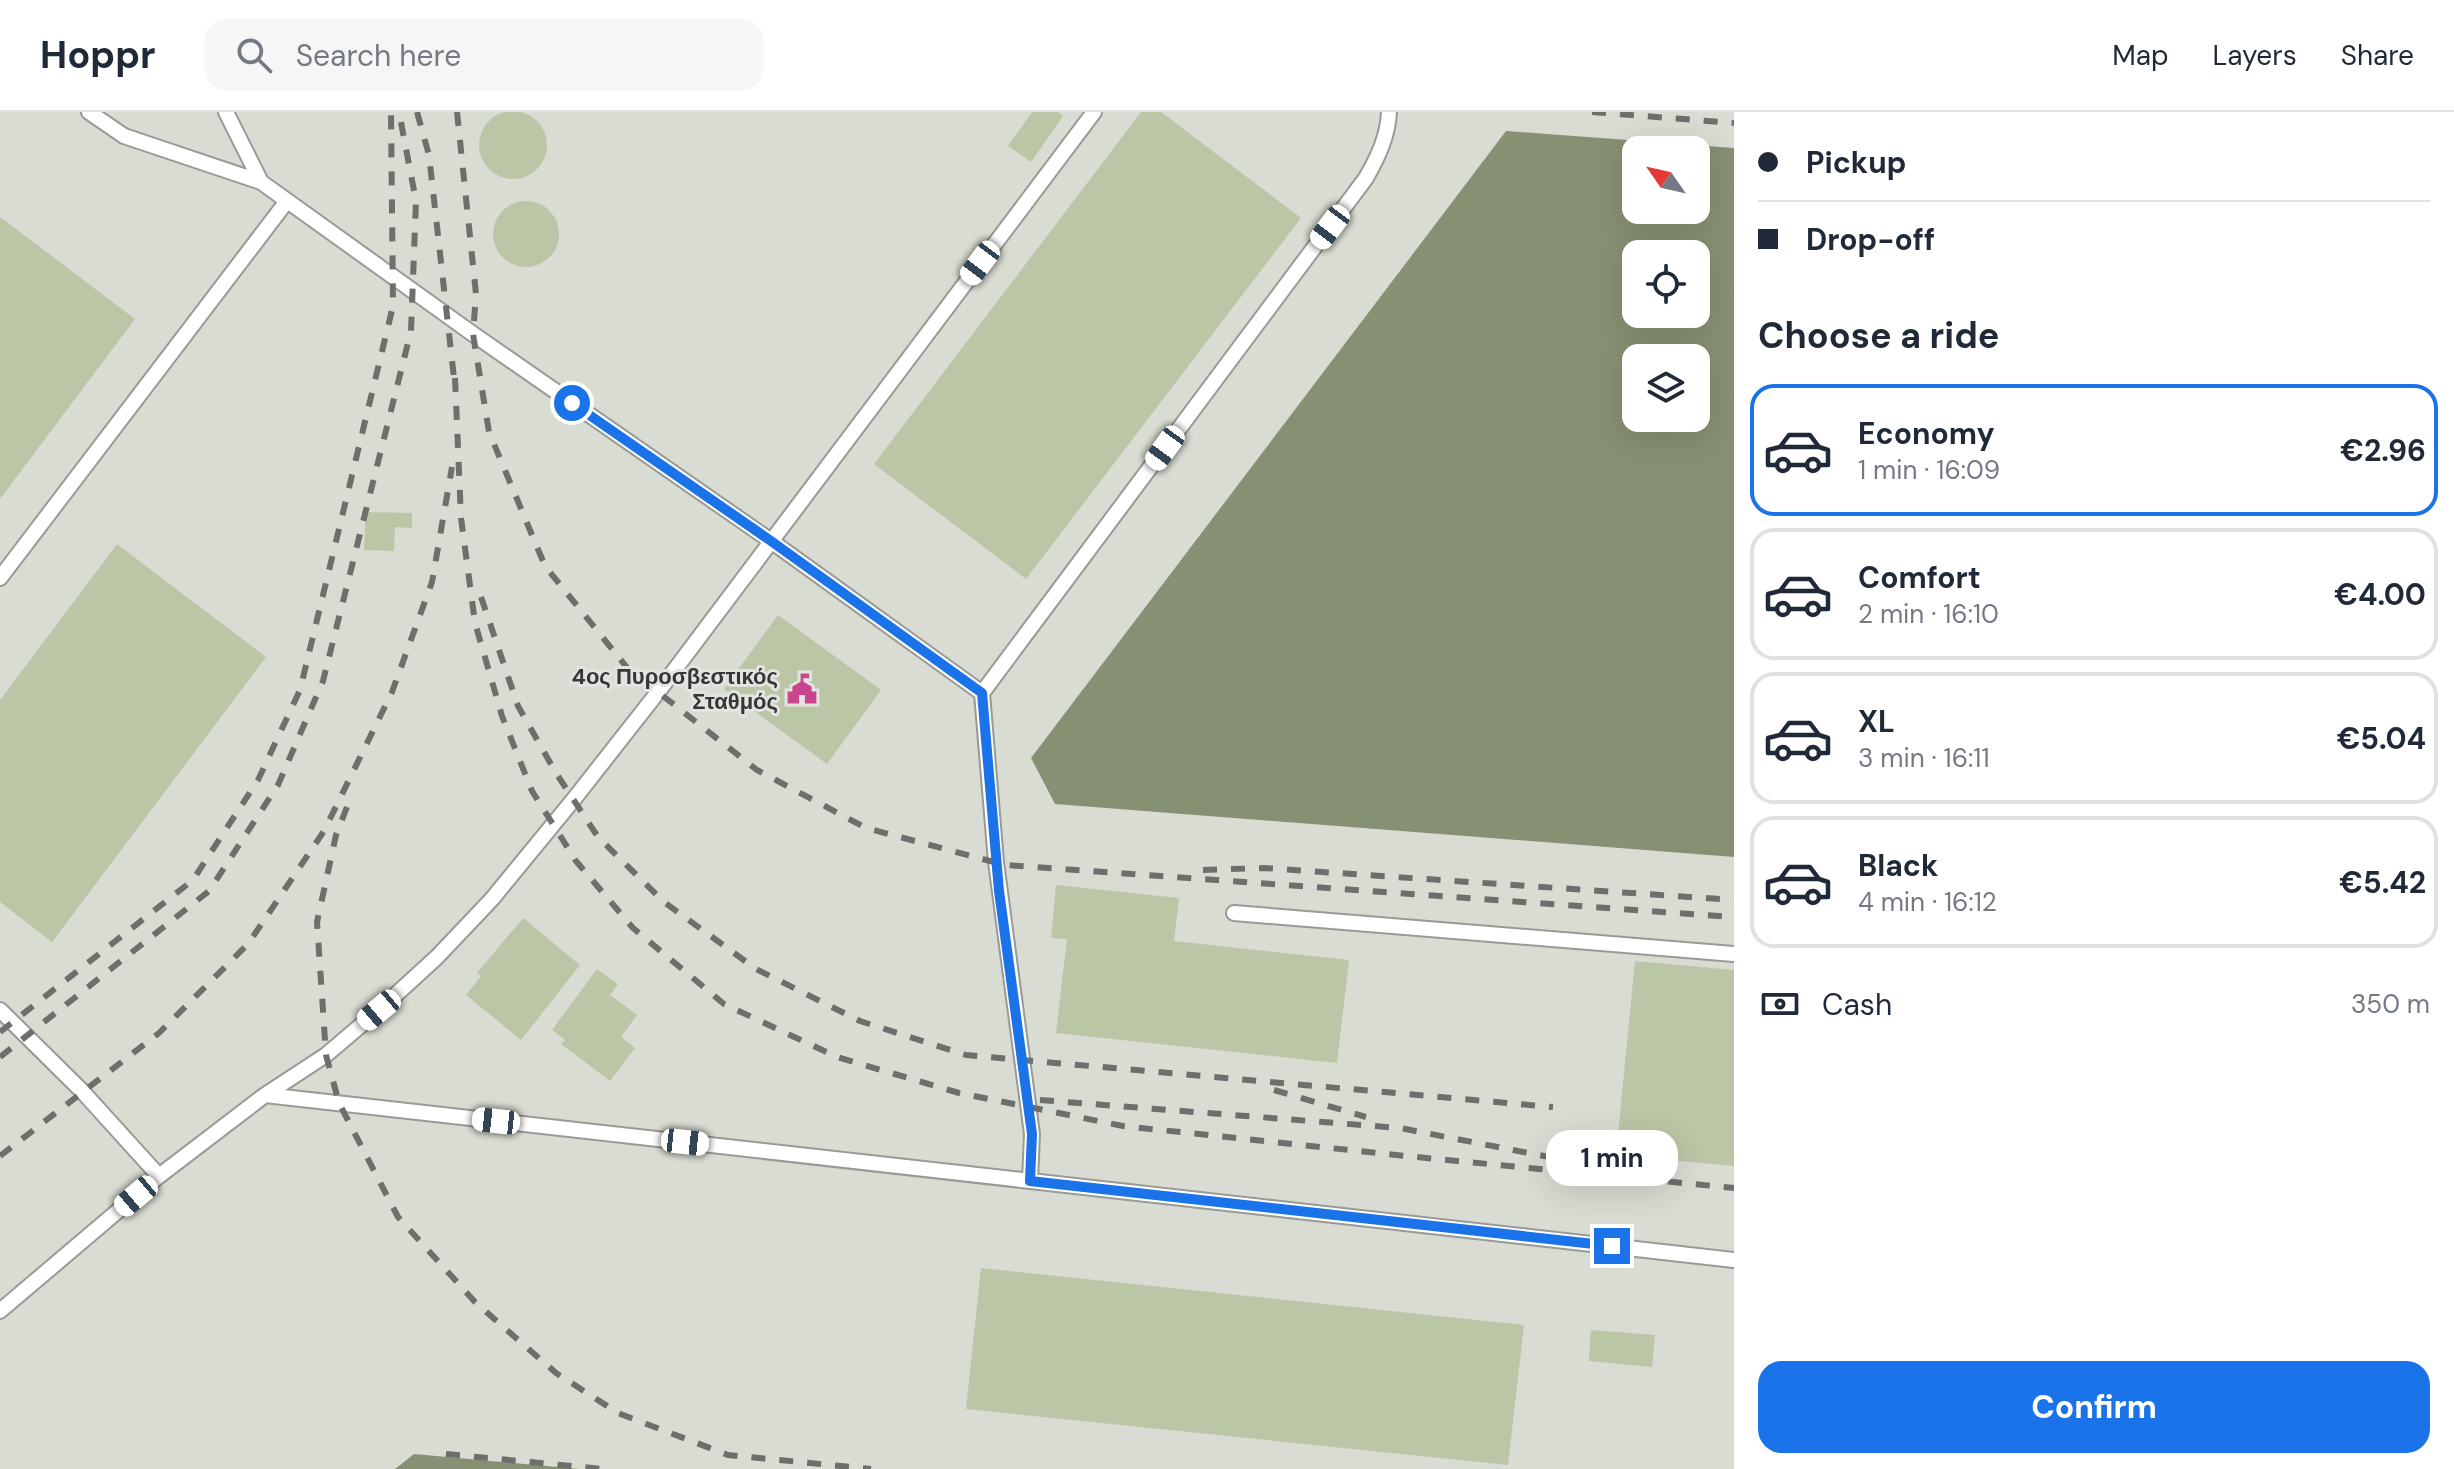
<!DOCTYPE html>
<html lang="en">
<head>
<meta charset="utf-8">
<style>
  body { margin:0; font-family:"DM Sans",sans-serif; background:#f6f6f7; color:#1f2937; height:100vh; display:flex; flex-direction:column; font-size:30px; white-space:nowrap }
  * { box-sizing:border-box; margin:0 }
  p { font-size:26px; color:#747a83 }
  .icon { flex:none; width:44px; height:44px; fill:none; stroke:currentColor; stroke-width:2; stroke-linecap:round; stroke-linejoin:round }
  .map { position:relative; flex:1; overflow:hidden }
  .panel { display:flex; flex-direction:column; background:#fff; width:720px }
  .panel>* { flex:none }
  .hud { display:grid; align-content:center; height:176px; padding:0 24px; background:#fff }
  .needle { width:52px; rotate:304deg }
  .controls { position:absolute; left:1622px; top:24px; display:grid; gap:16px }
  .controls a { display:grid; place-items:center; width:88px; height:88px; border-radius:16px; background:#fff; box-shadow:0 8px 32px #0002; font-size:40px }
  .end { position:absolute; width:36px; height:36px; margin:-18px; border:10px solid #1a73e8; background:#fff; box-shadow:0 0 0 4px #fff }
  .from { border-radius:50% }
  .bubble { position:absolute; height:56px; border-radius:24px; background:#fff; box-shadow:0 8px 32px #0002; font-size:26px; font-weight:700; line-height:56px; text-align:center }
  .car { position:absolute; width:24px; height:48px; margin:-24px -12px; border-radius:10px; box-shadow:0 0 6px 2px #0007; background:linear-gradient(#fff 24%,#345 0 40%,#fff 0 76%,#345 0 86%,#fff 0) }
  .hud b { display:flex; align-items:center; gap:28px; height:76px; font-size:30px }
  .hud b+b { border-top:2px solid #e0e1e3 }
  .hud i { width:20px; height:20px; background:#1f2937 }
  ul { padding:0; list-style:none }
  li { display:flex; align-items:center; gap:24px; height:132px; margin:0 16px 12px; padding:0 8px; border:4px solid #e0e1e3; border-radius:24px }
  li div { flex:1 }
  li b { display:block; font-size:30px }
  li em { font-style:normal; font-weight:700 }
  li.current { border-color:#1a73e8 }
  li>.icon { width:72px; height:72px; stroke-width:1.5 }
  h2 { padding:0 24px; font-size:36px; line-height:96px }
  .pay { display:flex; align-items:center; gap:20px; height:88px; padding:0 24px; font-size:30px }
  .pay p { margin-inline-start:auto }
  .action { display:flex; gap:16px; margin-top:auto; padding:16px 24px }
  .action a { flex:1; height:92px; border-radius:24px; background:#1a73e8; color:#fff; font-size:32px; font-weight:700; line-height:92px; text-align:center }
  header { display:flex; align-items:center; gap:48px; box-sizing:border-box; height:112px; padding:0 40px; background:#fff; border-bottom:2px solid #e0e1e3 }
  header strong { font-size:38px }
  nav { display:flex; gap:44px; margin-inline-start:auto; font-size:28px }
  .search { width:560px; height:72px; background:#f6f6f7; display:flex; align-items:center; gap:20px; box-sizing:border-box; padding:0 28px; border-radius:24px; color:#747a83; font-size:30px }
  main { display:flex; flex:1; min-height:0 }
  .map>svg:first-child { display:block }
  .built { fill:#d8dcd2 }
  .water { fill:#869072; fill-rule:evenodd }
  .building { fill:#bbc6a6 }
  .lines { fill:none; stroke-linecap:round; stroke-linejoin:round }
  .service-casing { stroke:#999a97; stroke-width:18 }
  .service { stroke:#fff; stroke-width:14 }
  .rail { stroke:#6e6e6d; stroke-width:6; stroke-dasharray:14 14; stroke-linecap:butt }
  .route { stroke:#1a73e8; stroke-width:10 }
  .labels { text-anchor:middle; dominant-baseline:central; stroke-width:6; stroke-linejoin:round; paint-order:stroke }
  .poi-label { font-size:22px; font-weight:bold; fill:#363635; stroke:#e3e4e1; text-anchor:end }
</style>
</head>
<body>
<header>
<strong>Hoppr</strong>
<div class="search"><svg class="icon" aria-label="search" viewBox="0 0 24 24"><circle cx="10" cy="10" r="6"/><path d="M15 15l6 6"/></svg>Search here</div>
<nav><a>Map</a><a>Layers</a><a>Share</a></nav>
</header>
<main>
<div class="map">
<svg width="1734" height="1357" viewBox="0 0 1734 1357">
  <rect width="100%" height="100%" fill="#e3e4e1"/>
  <!-- built -->
  <path class="built" d="M0,0H1734V36L1506,20L1031,646L1055,692L1734,745V1357H580L414,1342L395,1357H0Z"/>
  <!-- water -->
  <path class="water" d="M1506,19L1734,36V745L1055,692L1031,646ZM1636,38H1696V98H1636ZM1636,142H1696V202H1636ZM1636,246H1696V306H1636Z
    M414,1342L580,1357H395Z"/>
  <!-- building -->
  <path class="building" d="M479 33a34 34 0 1 1 68 0a34 34 0 1 1-68 0Z
    M1032,0H1058L1063,4L1031,50L1008,34Z
    M1141,0H1161L1301,106L1026,467L874,352Z
    M493 122a33 33 0 1 1 66 0a33 33 0 1 1-66 0Z
    M0,105L135,207L0,387Z
    M366,400L412,401V416L395,415L394,439L364,438Z
    M117,432L266,545L52,830L0,790V588Z
    M778,503L881,578L827,652L724,577Z
    M1056,773L1179,786L1174,829L1349,848L1337,951L1056,921L1067,827L1051,826Z
    M523,806L580,853L521,928L466,883L481,864L477,861Z
    M1635,849L1734,858V1054L1616,1043Z
    M597,857L618,872L610,883L637,903L621,925L635,936L610,969L561,932L565,928L552,918Z
    M981,1156L1524,1213L1508,1353L966,1297Z
    M1591,1218L1655,1223L1652,1255L1589,1249Z"/>
  <g class="lines">
    <!-- service casing -->
    <g class="service-casing">
      <path id="service" d="M89,0L124,24L261,70L473,222L771,429L982,581L996,750L1032,1022L1030,1069
        M226,0L261,70
        M0,466L287,89
        M982,581L1366,66C1378,45 1388,24 1389,0
        M1234,801L1734,842
        M0,898L82,979L159,1064
        M265,983L1734,1148
        M0,1199L159,1064L265,983L326,943L379,898L437,845L492,787L574,687L658,580L1094,0"/>
    </g>
    <!-- service -->
    <use href="#service" class="service"/>
    <!-- rail -->
    <path class="rail" d="M417,0L429,43L455,275
      M457,0L476,182L473,222L489,320L545,454L633,563L658,580L757,658L866,716L1005,753L1734,805
      M1592,0L1734,11
      M455,266L461,406L475,511L502,604L532,679L576,749L633,816L724,892L837,945L959,981L1123,1014L1396,1043L1734,1076
      M481,485L518,594L556,661L598,725L664,790L756,857L860,909L966,943L1553,995
      M347,695L336,723L317,810L326,943L339,991L398,1105L475,1190L556,1261L618,1301L728,1343L871,1357
      M1203,758L1264,756L1734,788
      M0,920L193,768L258,668L300,578L393,194L391,1
      M0,945L209,779L278,673L323,569L411,219L416,89L399,0
      M1274,978L1366,1005
      M1040,988L1400,1016L1580,1051
      M0,1044L159,921L248,832L324,719L392,580L432,470L452,355
      M446,1342L603,1357"/>
  </g>
  <g class="lines">
    <!-- route -->
    <path class="route" d="M572,291L771,429L982,581L999,779L1032,1022L1030,1069L1612,1134"/>
  </g>
  <!-- icons -->
  <defs>
    <g id="civic-bare" transform="scale(2.4)"><path d="M-.6-6.5H3V-4.5H.6V-3L4-1V1h2V6H-6V1h2V-1L-.6-3ZM-1.2 2.5V6h2.4V2.5Z" fill="#c9468c" stroke="#e3e4e1" stroke-width="2.5" paint-order="stroke"/></g>
  </defs>
  <g fill-rule="evenodd">
    <use href="#civic-bare" x="802" y="577"/>
  </g>
  <g class="labels">
    <!-- poi labels -->
    <g class="poi-label">
      <text x="778" y="564">4ος Πυροσβεστικός<tspan x="778" dy="25">Σταθμός</tspan></text>
    </g>
  </g>
</svg>
<div class="controls">
<a><svg class="needle" viewBox="-14 -14 28 28"><path d="M0-13l5 13h-10z" fill="#e53935"/><path d="M0 13l5-13h-10z" fill="#747a83"/></svg></a>
<a><svg class="icon" aria-label="locate" viewBox="0 0 24 24"><circle cx="12" cy="12" r="6"/><path d="M12 2v4M12 18v4M2 12h4M18 12h4"/></svg></a>
<a><svg class="icon" aria-label="layers" viewBox="0 0 24 24"><path d="M12 4l9 5-9 5-9-5zM3 14l9 5 9-5"/></svg></a>
</div>
<i class="end from" style="left:572px;top:291px"></i>
<i class="end" style="left:1612px;top:1134px"></i>
<div class="bubble" style="left:1546px;top:1018px;width:132px">1 min</div>
<i class="car" style="left:1330px;top:115px;rotate:217deg"></i>
<i class="car" style="left:980px;top:151px;rotate:217deg"></i>
<i class="car" style="left:1165px;top:336px;rotate:216deg"></i>
<i class="car" style="left:379px;top:898px;rotate:230deg"></i>
<i class="car" style="left:496px;top:1009px;rotate:276deg"></i>
<i class="car" style="left:685px;top:1030px;rotate:96deg"></i>
<i class="car" style="left:136px;top:1084px;rotate:230deg"></i>
</div>
<section class="panel">
<div class="hud">
<b><i class="from"></i>Pickup</b>
<b><i></i>Drop-off</b>
</div>
<h2>Choose a ride</h2>
<ul>
<li class="current"><svg class="icon" aria-label="car" viewBox="0 0 24 24"><path d="M5 17H2v-5l4-1 3-4h7l3 4 3 1v5h-3M9 17h6M6 11h13"/><circle cx="7" cy="17" r="2"/><circle cx="17" cy="17" r="2"/></svg><div><b>Economy</b><p>1 min · 16:09</p></div><em>€2.96</em></li>
<li><svg class="icon" aria-label="car" viewBox="0 0 24 24"><path d="M5 17H2v-5l4-1 3-4h7l3 4 3 1v5h-3M9 17h6M6 11h13"/><circle cx="7" cy="17" r="2"/><circle cx="17" cy="17" r="2"/></svg><div><b>Comfort</b><p>2 min · 16:10</p></div><em>€4.00</em></li>
<li><svg class="icon" aria-label="car" viewBox="0 0 24 24"><path d="M5 17H2v-5l4-1 3-4h7l3 4 3 1v5h-3M9 17h6M6 11h13"/><circle cx="7" cy="17" r="2"/><circle cx="17" cy="17" r="2"/></svg><div><b>XL</b><p>3 min · 16:11</p></div><em>€5.04</em></li>
<li><svg class="icon" aria-label="car" viewBox="0 0 24 24"><path d="M5 17H2v-5l4-1 3-4h7l3 4 3 1v5h-3M9 17h6M6 11h13"/><circle cx="7" cy="17" r="2"/><circle cx="17" cy="17" r="2"/></svg><div><b>Black</b><p>4 min · 16:12</p></div><em>€5.42</em></li>
</ul>
<div class="pay"><svg class="icon" aria-label="cash" viewBox="0 0 24 24"><path d="M3 7h18v10H3z"/><circle cx="12" cy="12" r="2"/></svg>Cash<p>350 m</p></div>
<div class="action"><a>Confirm</a></div>
</section>
</main>
</body>
</html>
